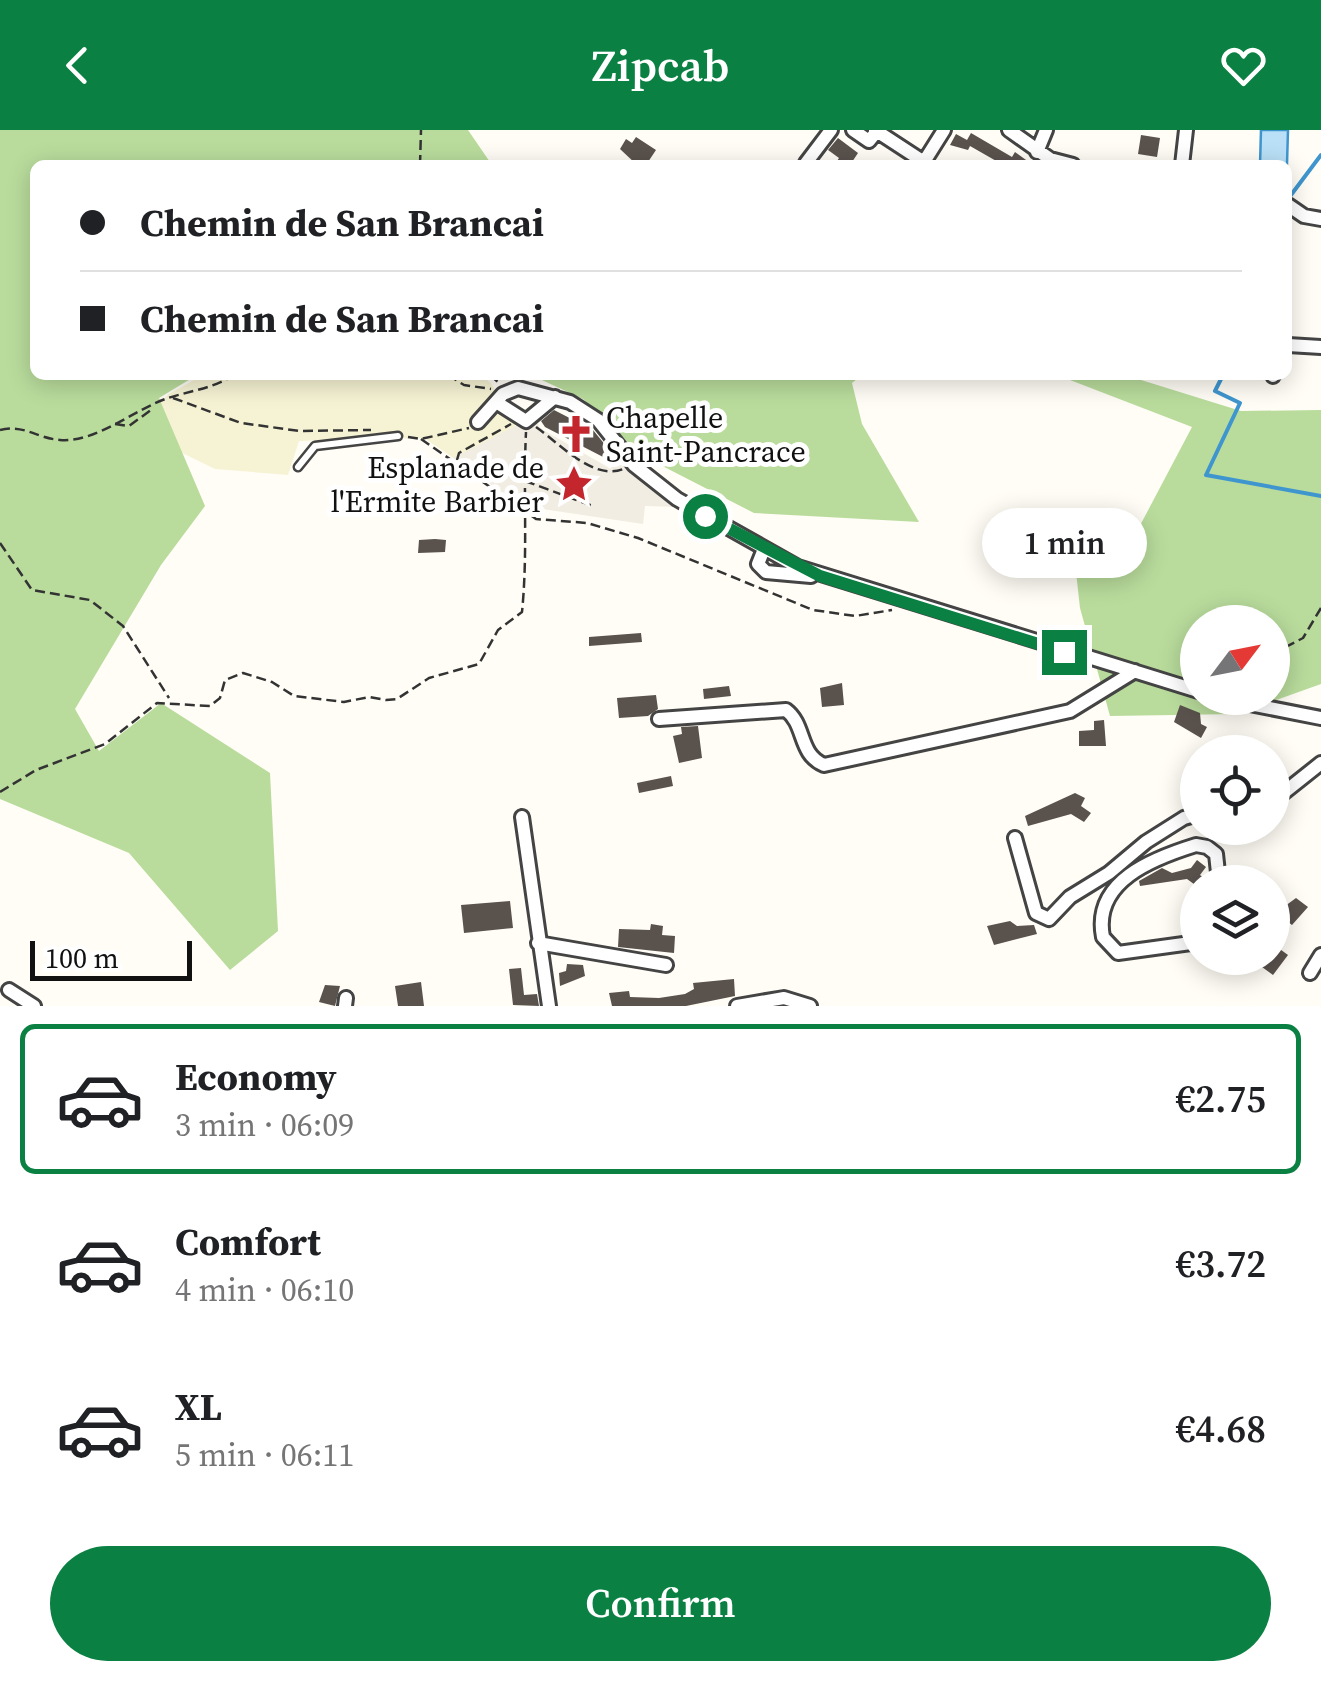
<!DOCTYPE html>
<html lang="en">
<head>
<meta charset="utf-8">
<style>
  body { margin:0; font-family:"Source Serif 4",serif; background:#f6f6f6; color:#202124; height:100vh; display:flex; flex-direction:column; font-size:38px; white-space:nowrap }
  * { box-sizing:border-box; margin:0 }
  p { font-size:32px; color:#757577 }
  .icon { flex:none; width:55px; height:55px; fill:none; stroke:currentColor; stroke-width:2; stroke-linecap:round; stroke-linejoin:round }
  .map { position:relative; height:876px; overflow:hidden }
  .sheet { display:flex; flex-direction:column; background:#fff; flex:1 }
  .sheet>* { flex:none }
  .banner { position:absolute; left:30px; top:30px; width:1262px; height:220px; border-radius:15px; box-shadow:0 5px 25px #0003; display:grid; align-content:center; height:220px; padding:0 50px; background:#fff }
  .needle { width:65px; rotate:58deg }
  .fabs { position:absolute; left:1180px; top:475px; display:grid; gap:20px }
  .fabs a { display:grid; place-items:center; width:110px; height:110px; border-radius:50%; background:#fff; box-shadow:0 5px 25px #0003; font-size:50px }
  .scale { position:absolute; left:30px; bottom:25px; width:162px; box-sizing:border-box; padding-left:10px; border:5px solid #111; border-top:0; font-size:28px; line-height:35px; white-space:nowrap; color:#111; -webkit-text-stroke:8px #fff; paint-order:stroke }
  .end { position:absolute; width:45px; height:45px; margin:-22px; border:12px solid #0b8043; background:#fff; box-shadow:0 0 0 5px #fff }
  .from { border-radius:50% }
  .bubble { position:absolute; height:70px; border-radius:35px; background:#fff; box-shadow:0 5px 25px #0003; font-size:32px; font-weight:600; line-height:70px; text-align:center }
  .banner b { display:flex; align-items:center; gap:35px; height:95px; font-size:38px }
  .banner b+b { border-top:2px solid #e0e0e0 }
  .banner i { width:25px; height:25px; background:#202124 }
  ul { padding:18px 0 0; list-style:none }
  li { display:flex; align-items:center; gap:30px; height:150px; margin:0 20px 15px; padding:0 30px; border:5px solid transparent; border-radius:15px }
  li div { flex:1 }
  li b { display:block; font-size:38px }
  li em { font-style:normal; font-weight:600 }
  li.on { border-color:#0b8043 }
  li>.icon { width:90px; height:90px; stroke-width:1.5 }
  .primary-button { display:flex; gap:20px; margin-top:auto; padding:20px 50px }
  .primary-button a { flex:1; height:115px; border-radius:60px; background:#0b8043; color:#fff; font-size:40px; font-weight:600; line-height:115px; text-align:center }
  header { display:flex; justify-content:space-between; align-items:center; height:130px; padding:0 50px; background:#0b8043; color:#fff; font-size:45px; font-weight:600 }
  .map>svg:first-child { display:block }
  .farmland { fill:#f6f3d4 }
  .forest { fill:#b9dc9c; fill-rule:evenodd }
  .plaza { fill:#f1ede2 }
  .water { fill:#b9e0f7; stroke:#3f96cf; stroke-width:2.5 }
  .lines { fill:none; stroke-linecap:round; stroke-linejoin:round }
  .stream { stroke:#3f96cf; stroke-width:4 }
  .building { fill:#5a524d }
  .lane-casing { stroke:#444; stroke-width:11 }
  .street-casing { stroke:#444; stroke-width:18 }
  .path { stroke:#333; stroke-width:2.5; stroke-dasharray:10 5; stroke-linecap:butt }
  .lane { stroke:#fff; stroke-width:6 }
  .street { stroke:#fff; stroke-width:12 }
  .route { stroke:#0b8043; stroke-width:12 }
  .labels { text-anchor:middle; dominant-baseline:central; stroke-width:10; stroke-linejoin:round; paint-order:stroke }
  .poi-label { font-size:30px; fill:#111; stroke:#fff; text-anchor:start }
</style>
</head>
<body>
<header><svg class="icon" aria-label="back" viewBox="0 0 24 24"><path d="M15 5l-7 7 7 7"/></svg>Zipcab<svg class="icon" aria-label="heart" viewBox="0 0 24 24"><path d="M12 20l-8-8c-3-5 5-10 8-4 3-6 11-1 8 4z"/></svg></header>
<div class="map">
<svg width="1321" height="876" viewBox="0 0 1321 876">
  <rect width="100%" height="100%" fill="#fffdf5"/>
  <!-- farmland -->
  <path class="farmland" d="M203,245H479L491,253L521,306L520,373L424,308L299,311L288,345L215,339L131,298L169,264Z"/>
  <!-- forest -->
  <path class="forest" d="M0,0H468L492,35H35V245H197L159,268L205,376L161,435L75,579L99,621L161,573L270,643L278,801L230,840L129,723L0,669Z
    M531,245H862L852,253L862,294L919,392L754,383L641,325L583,269Z
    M1057,245H1125L1241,281L1321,280V554L1237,584L1110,586L1080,478L1072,406L1135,405L1192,297ZM1198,492H1272V568H1198Z"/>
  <!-- plaza -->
  <path class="plaza" d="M535,286L540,298L611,339L620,317L677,369V377L645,376L643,394L522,376L453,328Z"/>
  <!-- water -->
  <path class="water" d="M1261,0H1288L1287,34L1260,35Z"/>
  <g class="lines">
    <!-- stream -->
    <path class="stream" d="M1291,65L1321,25
      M1223,245L1215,261L1240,273L1206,345L1321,366"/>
  </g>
  <!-- building -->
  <path class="building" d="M971,3L1012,27L1015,22L1033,35H996L998,32L970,16L968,20L950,15L956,4L967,10Z
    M1141,5L1160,8L1157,27L1138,24Z
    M636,7L656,20L646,35H637L620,19L626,9L632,13Z
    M838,8L858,23L850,35L837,31L839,28L828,20Z
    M554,280L593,300L611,322L607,329L545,297L541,291Z
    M435,409L446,410L445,422L418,423L419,410Z
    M641,503L642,512L589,516V507Z
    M842,553L844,575L822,577L820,558Z
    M729,556L731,566L704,569L703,559Z
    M656,565L658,579L648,586L619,588L617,568Z
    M1180,575L1200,583L1201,594L1207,597L1201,608L1174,592Z
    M1104,590L1106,616H1079V601L1094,600V591Z
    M698,596L702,628L679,633L673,606L682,604L681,597Z
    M671,646L673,656L639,663L637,653Z
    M1075,663L1085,668L1081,676L1091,683L1084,692L1071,684L1028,696L1025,686Z
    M1197,730L1206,737L1200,745L1209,752H1198V757L1187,749L1140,756L1139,751L1162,738L1172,743L1191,738Z
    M1296,768L1308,777L1292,795L1283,788L1287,783L1281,779Z
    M510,771L513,798L464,803L461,775Z
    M1010,791L1017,796L1034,795L1037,804L994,815L987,796Z
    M651,794L663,796L662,805L675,806L674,823L618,817L619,799L650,800Z
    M1277,817L1288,825L1273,845L1262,837Z
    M567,834L583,835L585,846L560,856L559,843L566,841Z
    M521,838L524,865L537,864L539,876L513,875L509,839Z
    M734,849L735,866L686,876H612L609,863L629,861L630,867L659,868L685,864L694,859L693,853Z
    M421,852L424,876H398L395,856Z
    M325,855L340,856L335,876L319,872Z"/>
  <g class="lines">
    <!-- lane casing -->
    <g class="lane-casing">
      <path id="lane" d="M298,337L315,316L398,306"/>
    </g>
    <!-- street casing -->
    <g class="street-casing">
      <path id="street" d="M853,0L869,11L877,1
        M875,0L924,32
        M1009,0L1050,29L1073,35
        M1037,22L1046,0
        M806,33L831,0
        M922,35L944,0
        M1182,35L1186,0
        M1288,75L1304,86L1321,89
        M1288,215L1321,217
        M1273,246V245
        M496,272L526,291L555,267
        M478,292L503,264L518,258L570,272L598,290L634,335L677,369L798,437L1198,561
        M764,419L758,434L766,442L811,446
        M1219,568L1321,588
        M659,589L786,580C806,595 798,624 824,635L1070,581L1135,541
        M1272,672L1321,633
        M522,687L549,876
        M1015,708L1036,783L1049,789L1070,767L1109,743L1146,712L1184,688L1198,684
        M1198,812L1118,823L1103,807C1092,751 1154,728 1196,715L1207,717L1216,724L1219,752
        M538,813L666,835
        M1310,843L1321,825
        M9,860L34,876
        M345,876L346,868
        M737,876L784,868L810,876"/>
    </g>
    <!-- path -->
    <path class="path" d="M420,35L421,0
      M448,245L464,255L491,259
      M490,245L500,254
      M173,268L241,293L300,301L371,300
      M115,294L129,296L151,280
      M536,297C559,313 593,351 623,339
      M0,300C24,294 36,308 60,310C96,313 135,279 168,268C190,261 214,258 234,245
      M408,307L421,309L469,298
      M421,309L536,389L587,393L638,408L813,480L855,486L892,480
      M457,330L459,323L511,294
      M525,351L593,376
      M0,413L32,460L90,470L123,496L169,568
      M1272,524L1303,508L1321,478
      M0,662L36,640L105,614L157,573L210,576L220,568L225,550L243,543L272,552L294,566L344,572L369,567L386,570L397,569L429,548L479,534L498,500L522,482C528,422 523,363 526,302"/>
    <!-- lane -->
    <use href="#lane" class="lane"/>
    <!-- street -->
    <use href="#street" class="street"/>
  </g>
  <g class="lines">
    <!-- route -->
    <path class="route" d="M705,386L820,446L1064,522"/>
  </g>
  <!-- icons -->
  <defs>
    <g id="church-bare" transform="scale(3)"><path d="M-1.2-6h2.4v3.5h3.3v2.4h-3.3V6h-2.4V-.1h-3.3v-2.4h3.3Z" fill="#c4262e" stroke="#fff" stroke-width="2.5" paint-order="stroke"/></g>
    <g id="sight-bare" transform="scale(3)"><path d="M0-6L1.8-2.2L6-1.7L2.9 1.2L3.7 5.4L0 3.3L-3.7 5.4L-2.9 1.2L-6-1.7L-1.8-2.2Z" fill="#c4262e" stroke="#fff" stroke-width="2.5" paint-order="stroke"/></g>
  </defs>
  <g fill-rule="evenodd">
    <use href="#church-bare" x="576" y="304"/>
    <use href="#sight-bare" x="574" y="354"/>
  </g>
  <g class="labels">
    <!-- poi labels -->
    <g class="poi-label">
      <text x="606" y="287">Chapelle<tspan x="606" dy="34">Saint-Pancrace</tspan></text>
      <text x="544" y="337" text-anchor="end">Esplanade de<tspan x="544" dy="34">l'Ermite Barbier</tspan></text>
    </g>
  </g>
</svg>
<div class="fabs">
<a><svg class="needle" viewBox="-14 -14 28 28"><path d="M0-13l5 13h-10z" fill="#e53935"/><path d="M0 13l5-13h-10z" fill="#757577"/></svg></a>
<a><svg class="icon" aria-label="locate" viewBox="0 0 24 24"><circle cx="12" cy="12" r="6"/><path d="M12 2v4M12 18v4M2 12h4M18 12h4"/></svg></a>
<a><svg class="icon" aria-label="layers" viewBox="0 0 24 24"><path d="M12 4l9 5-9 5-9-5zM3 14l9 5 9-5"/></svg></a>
</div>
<div class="scale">100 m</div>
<i class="end from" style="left:705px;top:386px"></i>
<i class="end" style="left:1064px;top:522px"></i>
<div class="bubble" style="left:982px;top:378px;width:165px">1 min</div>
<div class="banner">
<b><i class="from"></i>Chemin de San Brancai</b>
<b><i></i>Chemin de San Brancai</b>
</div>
</div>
<section class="sheet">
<ul>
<li class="on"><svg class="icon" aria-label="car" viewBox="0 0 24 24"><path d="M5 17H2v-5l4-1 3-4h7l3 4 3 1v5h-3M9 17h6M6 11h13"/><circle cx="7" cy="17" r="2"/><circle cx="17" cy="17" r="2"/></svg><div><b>Economy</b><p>3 min · 06:09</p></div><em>€2.75</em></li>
<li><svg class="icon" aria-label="car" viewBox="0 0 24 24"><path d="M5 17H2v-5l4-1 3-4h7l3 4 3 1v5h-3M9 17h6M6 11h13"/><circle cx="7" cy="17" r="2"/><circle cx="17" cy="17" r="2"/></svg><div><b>Comfort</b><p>4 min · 06:10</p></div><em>€3.72</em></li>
<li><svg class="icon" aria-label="car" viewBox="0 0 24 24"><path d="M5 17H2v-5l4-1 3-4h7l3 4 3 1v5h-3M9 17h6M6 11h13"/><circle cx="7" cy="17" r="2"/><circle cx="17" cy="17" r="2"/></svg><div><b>XL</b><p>5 min · 06:11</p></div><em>€4.68</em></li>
</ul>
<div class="primary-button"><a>Confirm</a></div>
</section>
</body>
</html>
